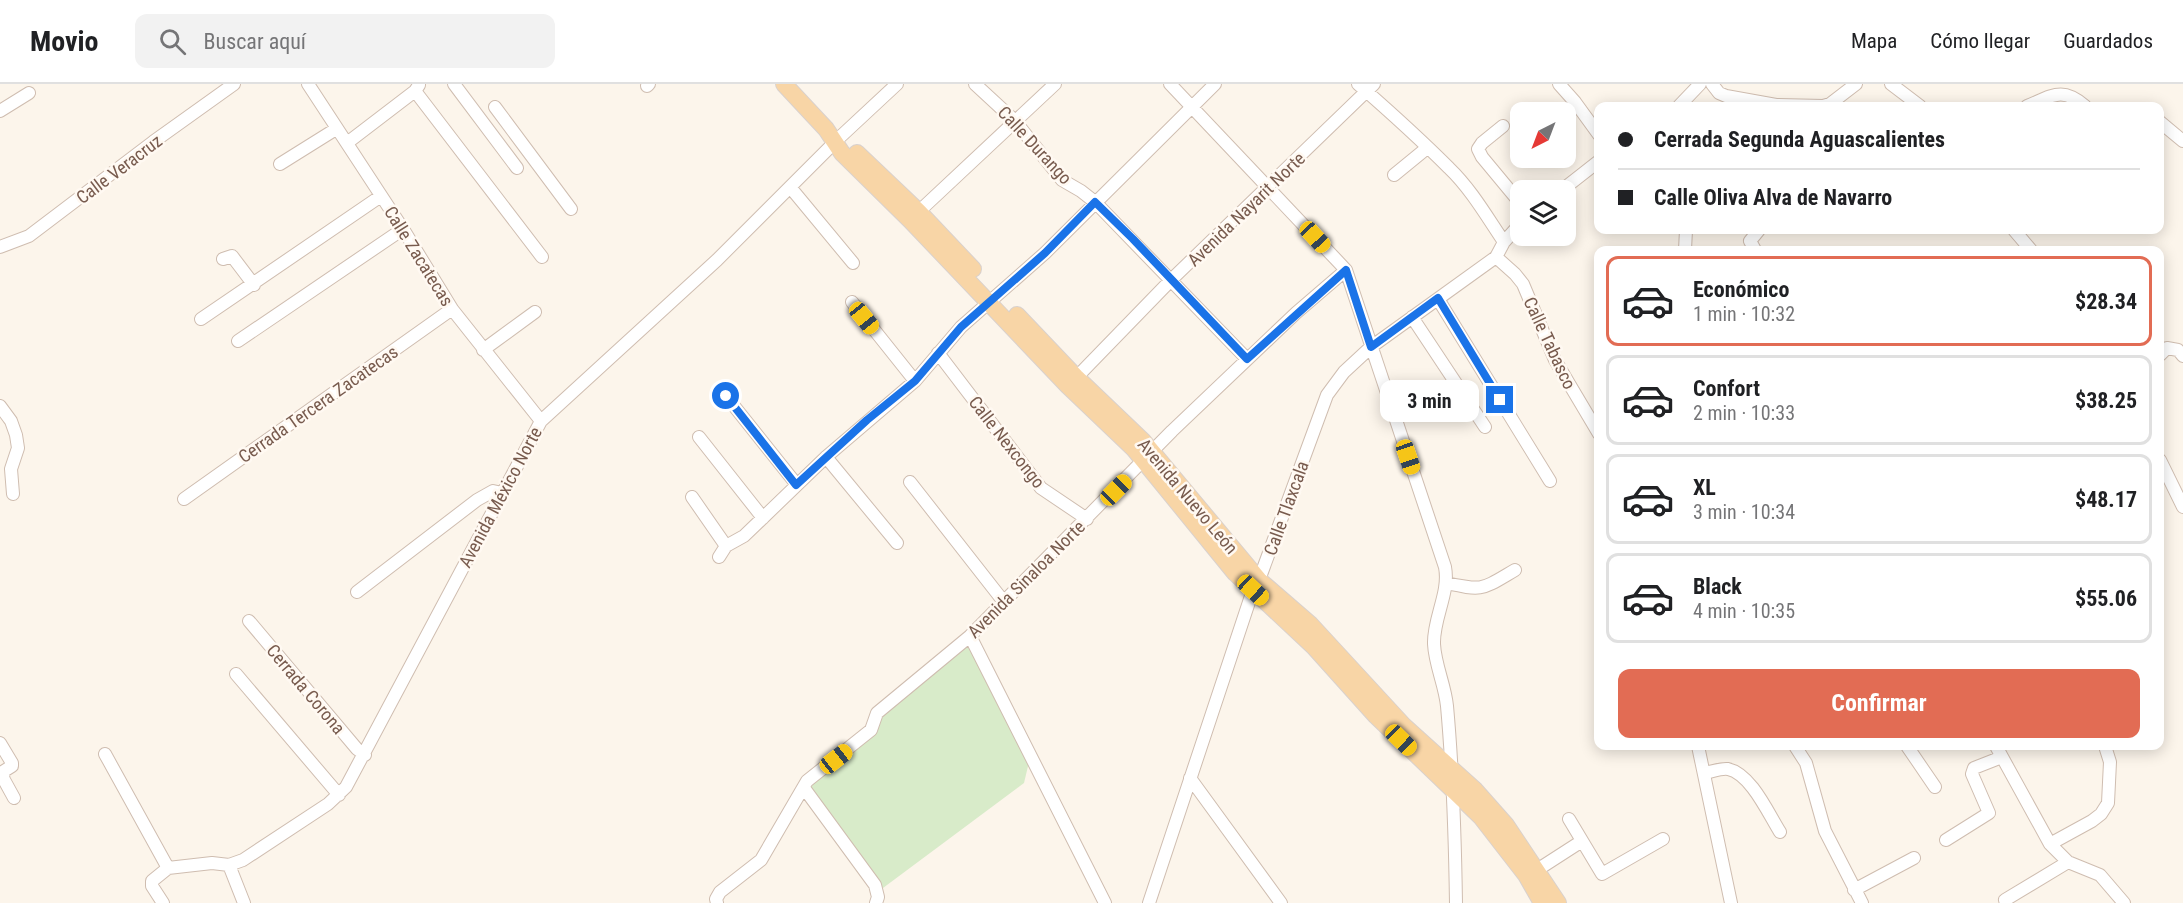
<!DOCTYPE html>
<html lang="es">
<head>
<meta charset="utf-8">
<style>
  body { margin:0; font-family:"Roboto Condensed",sans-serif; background:#f2f2f2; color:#202124; height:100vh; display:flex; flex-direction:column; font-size:22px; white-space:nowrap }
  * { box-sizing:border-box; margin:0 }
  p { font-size:20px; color:#757577 }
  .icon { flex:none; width:33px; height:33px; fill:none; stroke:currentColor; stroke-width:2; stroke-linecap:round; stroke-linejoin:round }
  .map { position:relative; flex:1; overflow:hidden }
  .details { position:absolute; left:1594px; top:162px; width:570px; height:504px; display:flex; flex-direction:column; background:#fff; border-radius:12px; box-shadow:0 3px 15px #0003 }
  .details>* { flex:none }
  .hud { position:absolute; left:1594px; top:18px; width:570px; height:132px; border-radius:12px; box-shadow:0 3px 15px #0003; display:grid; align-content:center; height:132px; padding:0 24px; background:#fff }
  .needle { width:39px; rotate:222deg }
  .tools { position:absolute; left:1510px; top:18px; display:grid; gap:12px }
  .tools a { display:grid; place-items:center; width:66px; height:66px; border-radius:12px; background:#fff; box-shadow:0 3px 15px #0003; font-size:30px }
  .end { position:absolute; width:27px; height:27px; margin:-14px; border:8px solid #1a73e8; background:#fff; box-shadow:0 0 0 3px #fff }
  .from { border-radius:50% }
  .bubble { position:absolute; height:42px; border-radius:12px; background:#fff; box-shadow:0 3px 15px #0003; font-size:20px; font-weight:700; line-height:42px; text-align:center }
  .car { position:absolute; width:18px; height:36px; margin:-18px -9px; border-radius:8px; box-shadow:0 0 4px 2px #0007; background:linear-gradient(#f5c518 24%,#345 0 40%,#f5c518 0 76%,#345 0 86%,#f5c518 0) }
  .hud b { display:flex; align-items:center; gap:21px; height:57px; font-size:22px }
  .hud b+b { border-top:2px solid #e0e0e0 }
  .hud i { width:15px; height:15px; background:#202124 }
  ul { padding:10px 0 0; list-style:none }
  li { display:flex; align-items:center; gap:18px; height:90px; margin:0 12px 9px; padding:0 12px; border:3px solid #e0e0e0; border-radius:12px }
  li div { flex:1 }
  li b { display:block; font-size:22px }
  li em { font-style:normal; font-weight:700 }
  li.current { border-color:#e26c54 }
  li>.icon { width:54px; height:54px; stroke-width:1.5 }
  .action { display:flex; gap:12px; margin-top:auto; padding:12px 24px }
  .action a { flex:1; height:69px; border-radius:12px; background:#e26c54; color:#fff; font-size:24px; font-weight:700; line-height:69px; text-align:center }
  header { display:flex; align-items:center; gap:36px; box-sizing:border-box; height:84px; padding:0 30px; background:#fff; border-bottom:2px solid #e0e0e0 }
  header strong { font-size:28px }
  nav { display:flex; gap:33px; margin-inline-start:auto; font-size:21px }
  .search { width:420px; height:54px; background:#f2f2f2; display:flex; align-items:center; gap:15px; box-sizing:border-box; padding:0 21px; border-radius:12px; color:#757577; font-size:22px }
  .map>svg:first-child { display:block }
  .green { fill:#d8ebc9 }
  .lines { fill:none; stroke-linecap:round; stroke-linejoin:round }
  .minor-casing { stroke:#cfbdb0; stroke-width:14 }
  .major-casing { stroke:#d9d1cd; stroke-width:18 }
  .minor { stroke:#fff; stroke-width:12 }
  .major { stroke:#f8d5a6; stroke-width:16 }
  .route { stroke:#1a73e8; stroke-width:8 }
  .labels { text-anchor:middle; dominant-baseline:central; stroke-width:5; stroke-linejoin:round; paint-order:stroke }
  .street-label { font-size:18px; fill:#785b4e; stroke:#fff9f2 }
</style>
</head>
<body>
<header>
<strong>Movio</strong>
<div class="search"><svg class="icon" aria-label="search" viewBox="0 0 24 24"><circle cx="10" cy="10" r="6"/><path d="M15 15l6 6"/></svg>Buscar aquí</div>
<nav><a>Mapa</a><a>Cómo llegar</a><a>Guardados</a></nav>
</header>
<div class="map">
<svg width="2183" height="819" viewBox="0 0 2183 819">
  <rect width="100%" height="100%" fill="#fcf5eb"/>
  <!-- green -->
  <path class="green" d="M969,558L1029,678L1024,699L883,804L807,701L875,636Z"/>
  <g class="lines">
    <!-- minor casing -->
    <g class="minor-casing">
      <path id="minor" d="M308,0L403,145L452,225L541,337
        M454,0L517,84
        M975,0L1015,37L1062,96L1081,107L1095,118L1247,275
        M1170,0L1346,186L1445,483C1450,509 1433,534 1434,560C1435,581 1445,601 1447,622C1453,688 1455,753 1456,819
        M1358,0C1389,27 1420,55 1449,84C1471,105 1487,133 1504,158
        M1559,0L1575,18L1599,51
        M1712,0L1719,9L1726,12L1776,21L1823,22L1830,20L1856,0
        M1891,0L1920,22
        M647,2L649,0
        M415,7L542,173
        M1679,22L1700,0
        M2027,22C2052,12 2062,2 2085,22
        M495,23L571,125
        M0,27L29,9
        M2160,38L2183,57
        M1503,42L1482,59L1478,65L1482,73L1521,120
        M347,59L415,7L419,1
        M280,80L336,45
        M1394,91L1427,64
        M790,103L853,179
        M1562,106L1599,77
        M913,133L1055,0
        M2014,146L2031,166
        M0,163L29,152L153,58L234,0
        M1685,166L1686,146
        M1755,166L1750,157L1759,146
        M1496,173L1515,190L1523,200L1555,276L1599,350
        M223,175L232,172L254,201
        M1438,215L1550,397
        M852,218L915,297
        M1412,233L1485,343
        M201,235L381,112
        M238,257L403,145
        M483,266L535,228
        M938,269L1041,404L1087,435
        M2160,271L2167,264L2178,266L2183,272
        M1071,299L1171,196L1374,0
        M726,312L797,401
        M0,322L11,337L16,351L18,364L11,385L13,410
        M699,353L763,434
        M826,373L897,459
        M2160,376L2183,423
        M910,398L1004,518
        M692,413L726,462
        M184,415L452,225
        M719,473L726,462L744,452L826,373L915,297L961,243L1045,169L1215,0
        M1446,499C1484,507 1481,506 1515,486
        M357,508L477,416L493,407L502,409
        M249,537L357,665L365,671
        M970,552L1105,819
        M236,590L339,711
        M0,659L12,679V682L4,687L3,694L14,714
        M1698,662L1731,819
        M1795,662L1806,679L1825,747L1862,819
        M1907,662L1935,703
        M1996,662L2050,760L2068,778L2100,791L2124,819
        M105,670L168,784
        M1704,689C1711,688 1721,684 1728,685C1751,690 1768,729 1780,748
        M1190,694L1281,819
        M804,704L875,801L878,813L876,819
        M1569,735L1602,790L1663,755
        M1946,756L1989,729L1972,690L1974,684L2002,673
        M2050,760L2092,737L2101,730L2108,719L2110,678L2105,662
        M229,781L244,819
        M1537,786L1582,757
        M1854,806L1914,774
        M163,819L152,802V797L168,784L212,779L229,781L243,776L328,720L346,703L541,337L717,176L839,54L897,0
        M717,819L716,815L720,808L761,776L807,697L871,646L877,629L970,552L1172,347L1296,229L1346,186
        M1149,819L1253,506L1259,496L1327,311L1344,288L1371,263L1496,173L1504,158L1521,139
        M2006,819L2005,816L2068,778"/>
    </g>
    <!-- major casing -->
    <g class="major-casing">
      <path id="major" d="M784,0L826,45L842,69L910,136L1068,302L1134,365L1235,489L1314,563L1375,631L1481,733L1526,791L1542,819
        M857,69L918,127L973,185
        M1017,231L1076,293L1143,357L1259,496L1310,540L1404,642L1475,706L1506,741L1558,819"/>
    </g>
    <!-- minor -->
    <use href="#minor" class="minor"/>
    <!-- major -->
    <use href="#major" class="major"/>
  </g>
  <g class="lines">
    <!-- route -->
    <path class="route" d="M726,312L796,401L867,336L915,297L961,243L1045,169L1095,118L1133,155L1247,275L1346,186L1371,263L1438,214L1500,316"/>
  </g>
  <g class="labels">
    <!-- street labels -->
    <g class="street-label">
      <text transform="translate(1035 61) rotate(47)">Calle Durango</text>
      <text transform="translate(119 85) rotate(-37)">Calle Veracruz</text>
      <text transform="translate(1246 125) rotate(-44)">Avenida Nayarit Norte</text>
      <text transform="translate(419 172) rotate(58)">Calle Zacatecas</text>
      <text transform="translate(1550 259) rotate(65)">Calle Tabasco</text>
      <text transform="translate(318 320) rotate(-35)">Cerrada Tercera Zacatecas</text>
      <text transform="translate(1007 358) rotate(52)">Calle Nexcongo</text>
      <text transform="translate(1188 412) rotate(50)">Avenida Nuevo León</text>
      <text transform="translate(500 413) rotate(-62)">Avenida México Norte</text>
      <text transform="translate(1286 424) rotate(-70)">Calle Tlaxcala</text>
      <text transform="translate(1026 495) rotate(-45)">Avenida Sinaloa Norte</text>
      <text transform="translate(306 605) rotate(50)">Cerrada Corona</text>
    </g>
  </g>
</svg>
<div class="tools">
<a><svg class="needle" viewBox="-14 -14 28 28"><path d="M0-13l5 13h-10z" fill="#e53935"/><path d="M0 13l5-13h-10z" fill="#757577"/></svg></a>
<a><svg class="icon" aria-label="layers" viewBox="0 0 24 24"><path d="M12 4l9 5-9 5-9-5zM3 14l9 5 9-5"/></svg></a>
</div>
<i class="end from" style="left:726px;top:312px"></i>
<i class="end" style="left:1500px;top:316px"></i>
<div class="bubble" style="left:1380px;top:296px;width:99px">3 min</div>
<i class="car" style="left:1315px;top:153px;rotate:137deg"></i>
<i class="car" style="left:864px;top:234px;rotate:141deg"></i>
<i class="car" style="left:1408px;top:373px;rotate:161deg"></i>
<i class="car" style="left:1116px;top:406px;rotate:45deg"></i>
<i class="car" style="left:1253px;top:506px;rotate:133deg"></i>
<i class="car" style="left:1401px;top:656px;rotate:134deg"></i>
<i class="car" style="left:836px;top:675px;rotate:52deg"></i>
<div class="hud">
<b><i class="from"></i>Cerrada Segunda Aguascalientes</b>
<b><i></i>Calle Oliva Alva de Navarro</b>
</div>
<section class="details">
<ul>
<li class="current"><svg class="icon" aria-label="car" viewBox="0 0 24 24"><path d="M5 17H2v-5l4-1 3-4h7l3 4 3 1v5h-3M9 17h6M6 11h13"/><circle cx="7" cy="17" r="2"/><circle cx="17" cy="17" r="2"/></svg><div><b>Económico</b><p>1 min · 10:32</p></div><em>$28.34</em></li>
<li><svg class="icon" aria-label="car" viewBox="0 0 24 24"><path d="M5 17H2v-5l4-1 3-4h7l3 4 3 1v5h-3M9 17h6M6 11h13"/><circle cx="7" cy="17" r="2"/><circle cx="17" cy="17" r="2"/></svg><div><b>Confort</b><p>2 min · 10:33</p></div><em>$38.25</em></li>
<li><svg class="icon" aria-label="car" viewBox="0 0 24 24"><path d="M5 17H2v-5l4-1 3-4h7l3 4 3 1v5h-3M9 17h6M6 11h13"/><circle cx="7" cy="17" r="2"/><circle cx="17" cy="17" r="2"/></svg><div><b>XL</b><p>3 min · 10:34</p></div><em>$48.17</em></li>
<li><svg class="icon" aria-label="car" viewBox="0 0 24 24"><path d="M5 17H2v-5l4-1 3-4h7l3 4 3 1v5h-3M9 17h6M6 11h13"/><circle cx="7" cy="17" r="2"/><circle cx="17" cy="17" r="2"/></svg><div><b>Black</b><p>4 min · 10:35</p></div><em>$55.06</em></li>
</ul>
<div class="action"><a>Confirmar</a></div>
</section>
</div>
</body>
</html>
